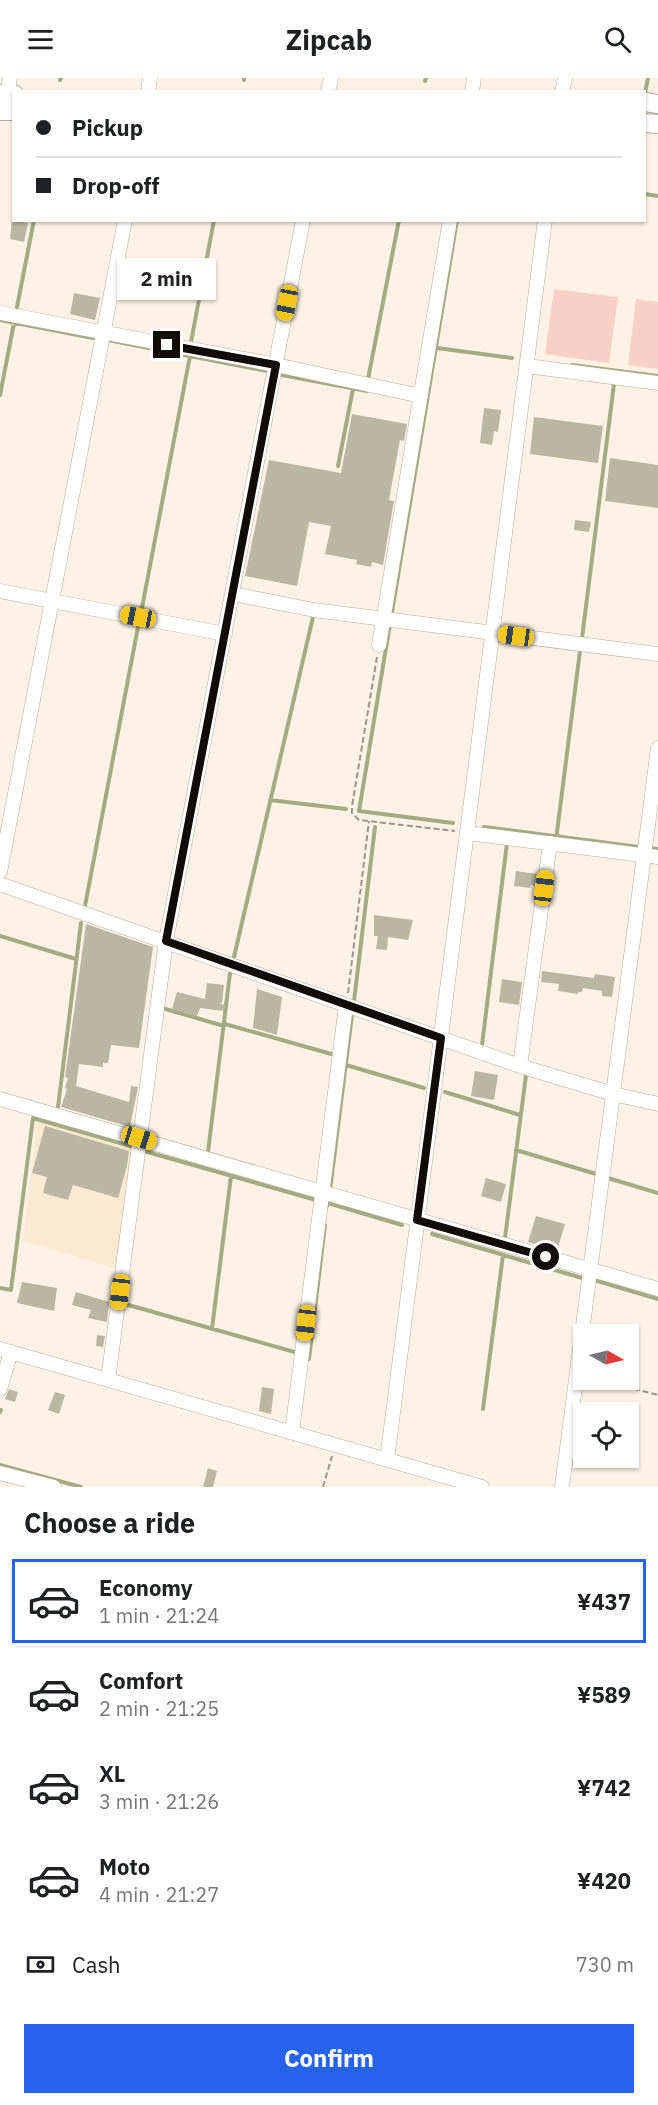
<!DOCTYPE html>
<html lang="en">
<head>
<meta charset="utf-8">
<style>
  body { margin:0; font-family:"IBM Plex Sans",sans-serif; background:#f6f6f6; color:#202124; height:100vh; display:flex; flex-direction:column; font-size:22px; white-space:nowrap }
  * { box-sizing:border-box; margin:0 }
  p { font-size:20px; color:#757577 }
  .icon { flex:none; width:33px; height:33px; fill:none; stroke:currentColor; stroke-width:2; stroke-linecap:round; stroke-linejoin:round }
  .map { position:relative; height:1409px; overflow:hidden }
  .side { display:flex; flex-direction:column; background:#fff; flex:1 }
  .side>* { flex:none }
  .top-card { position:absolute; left:12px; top:12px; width:634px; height:132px; border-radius:0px; box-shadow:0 2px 4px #0004; display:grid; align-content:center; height:132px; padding:0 24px; background:#fff }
  .needle { width:39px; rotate:98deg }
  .tools { position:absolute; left:573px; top:1246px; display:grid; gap:12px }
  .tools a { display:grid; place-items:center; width:66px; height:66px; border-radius:0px; background:#fff; box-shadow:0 2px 4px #0004; font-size:30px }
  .end { position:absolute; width:27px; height:27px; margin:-14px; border:8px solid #100c07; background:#fff; box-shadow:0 0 0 3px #fff }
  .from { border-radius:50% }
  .bubble { position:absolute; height:42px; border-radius:0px; background:#fff; box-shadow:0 2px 4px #0004; font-size:20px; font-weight:800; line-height:42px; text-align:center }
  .car { position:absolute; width:18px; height:36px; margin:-18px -9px; border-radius:8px; box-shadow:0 0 4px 2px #0007; background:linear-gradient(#f5c518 24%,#345 0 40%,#f5c518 0 76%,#345 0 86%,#f5c518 0) }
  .top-card b { display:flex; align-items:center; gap:21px; height:57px; font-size:22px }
  .top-card b+b { border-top:2px solid #e0e0e0 }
  .top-card i { width:15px; height:15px; background:#202124 }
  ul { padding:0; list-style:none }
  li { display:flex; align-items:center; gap:18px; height:84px; margin:0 12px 9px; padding:0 12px; border:3px solid transparent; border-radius:0px }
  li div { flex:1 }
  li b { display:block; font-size:22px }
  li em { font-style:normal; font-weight:800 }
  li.on { border-color:#2563eb }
  li>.icon { width:54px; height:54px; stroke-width:1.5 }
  h2 { padding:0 24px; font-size:27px; line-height:72px }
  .pay { display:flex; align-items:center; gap:15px; height:66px; padding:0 24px; font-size:22px }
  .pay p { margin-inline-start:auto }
  .primary-button { display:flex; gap:12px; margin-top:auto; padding:12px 24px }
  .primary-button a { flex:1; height:69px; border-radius:0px; background:#2563eb; color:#fff; font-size:24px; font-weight:800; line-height:69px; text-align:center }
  header { display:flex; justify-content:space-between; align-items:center; height:78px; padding:0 24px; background:#fff; font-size:27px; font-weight:800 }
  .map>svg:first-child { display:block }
  .built { fill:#fbe9d2 }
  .green { fill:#f9d0c8 }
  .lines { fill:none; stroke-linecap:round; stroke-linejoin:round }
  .stream { stroke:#a4ab82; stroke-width:4 }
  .building { fill:#bbb6a3 }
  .minor-casing { stroke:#b4a898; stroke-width:15 }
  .major-casing { stroke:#b4a898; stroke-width:20 }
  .path { stroke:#9c948b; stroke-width:2; stroke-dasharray:6 3; stroke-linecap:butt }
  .minor { stroke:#fff; stroke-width:14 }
  .major { stroke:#fff; stroke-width:18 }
  .route { stroke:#100c07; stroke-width:8 }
</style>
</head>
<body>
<header><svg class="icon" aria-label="menu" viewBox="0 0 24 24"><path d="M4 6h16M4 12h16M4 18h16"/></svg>Zipcab<svg class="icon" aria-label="search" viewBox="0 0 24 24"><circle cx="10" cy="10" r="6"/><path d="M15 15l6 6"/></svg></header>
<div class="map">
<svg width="658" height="1409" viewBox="0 0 658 1409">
  <rect width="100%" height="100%" fill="#fdf2e5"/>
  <!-- built -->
  <path class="built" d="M37,1043L134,1071L119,1191L23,1163Z"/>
  <!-- green -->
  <path class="green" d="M554,211L618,219L609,285L545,276Z
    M636,221L658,224V291L628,287Z"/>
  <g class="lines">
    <!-- stream -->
    <path class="stream" d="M60,2L61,0
      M244,2V0
      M425,3L426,0
      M645,15L648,0
      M645,116L658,118
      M17,229L34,142
      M0,242L93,260
      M108,262L267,293
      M191,264L214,142
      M437,270L512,280
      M572,287L658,298
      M282,297L367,313
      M368,301L399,142
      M0,317L14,245
      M338,388L353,311
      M141,535L190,278
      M582,560L614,306
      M270,722L346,731
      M453,745L359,733L457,142
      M484,749L639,769
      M556,762L580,573
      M650,770L658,771
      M85,828L138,549
      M0,858L76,881
      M234,879L313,539
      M354,923L375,749
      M162,930L224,948
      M225,946L335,977
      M482,967L507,765
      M346,987L424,1010
      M445,1014L520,1037
      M58,1029L81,845
      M516,1072L596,1096
      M144,1073L316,1122
      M208,1074L230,895
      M608,1100L658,1115
      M330,1112L352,937
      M327,1128L328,1125L402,1147
      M432,1156L582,1200
      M505,1160L526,997
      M594,1202L658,1221
      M0,1210L11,1212L33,1040L134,1069
      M125,1226L298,1275
      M212,1251L231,1098
      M309,1281L325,1147
      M483,1331L503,1177
      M0,1334L1,1332
      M0,1387L81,1409"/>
  </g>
  <!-- building -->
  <path class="building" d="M12,142L28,145L24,164L10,161Z
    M74,215L100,220L95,242L70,236Z
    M484,330L501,332L498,354L494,353L492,367L480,365Z
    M352,336L407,346L404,363L400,362L389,422L394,423L383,487L372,484L371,489L356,486L357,482L325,476L331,448L309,444L297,508L245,498L269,382L341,395Z
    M534,339L603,348L598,385L530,376Z
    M610,380L658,387V430L605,423Z
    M575,442L591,444L589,454L574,452Z
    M516,793L537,796L535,808L531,807L530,810L514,808Z
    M374,837L413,842L408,862L388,859L387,872L376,871L378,858H374Z
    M86,846L153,869L139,970L111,967L108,985H103V989L79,986L76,1008L129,1024L131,1008L138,1009L130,1049L61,1029L67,1011L65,1010L68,1000L65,999Z
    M542,893L594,900L595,896L615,899L612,919L602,918V913L583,910L582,914H578V916L558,913L559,906L541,904Z
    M502,901L522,904L519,927L499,924Z
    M207,905L224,907L222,925H219L225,927L224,933L200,930L197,938L172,931L177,914L205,921Z
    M257,911L282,919L277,957L253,950Z
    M475,993L498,997L494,1022L471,1018Z
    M45,1048L129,1073L127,1088L118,1120L73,1107L68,1122L43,1115L47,1099L32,1095Z
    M486,1100L506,1106L501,1124L481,1118Z
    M536,1138L565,1146L557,1173L528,1164Z
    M22,1204L57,1210L54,1233L17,1225Z
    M76,1214L109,1224L107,1244L88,1240L91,1232L72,1227Z
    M97,1257L105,1258L103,1269L96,1268Z
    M262,1309L274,1311L271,1336L259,1333Z
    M9,1311L18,1314L15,1324L5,1321Z
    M55,1314L65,1317L59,1336L48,1332Z
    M208,1390L217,1393L213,1409H203Z"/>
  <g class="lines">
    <!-- minor casing -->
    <g class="minor-casing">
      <path id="minor" d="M148,14L150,0
        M328,14L331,0
        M472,14L474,0
        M562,14L565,0
        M7,16L10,0
        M0,235L276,287L421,318
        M527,288L658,305
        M0,513L225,556
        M233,516L314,532L658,576
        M379,567L450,142
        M467,755L658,779
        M0,794L125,142
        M0,806L520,988L613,1016L658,1026
        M520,988L550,765
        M0,1021L658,1211
        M0,1271L482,1409
        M108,1302L166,863L303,142
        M0,1311L11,1274
        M292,1354L346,927
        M387,1382L545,142
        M0,1395L54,1409
        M562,1409L658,670"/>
    </g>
    <!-- major casing -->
    <g class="major-casing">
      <path id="major" d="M0,16H14
        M645,24L658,26
        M0,33H14
        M645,45L658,46"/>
    </g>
    <!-- path -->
    <path class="path" d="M377,579L352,728V735L359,742L455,753
      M348,915L369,743
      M599,1302L658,1317
      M323,1409L332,1378"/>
    <!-- minor -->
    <use href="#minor" class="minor"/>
    <!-- major -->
    <use href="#major" class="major"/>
  </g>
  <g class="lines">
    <!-- route -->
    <path class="route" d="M167,267L276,287L166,863L441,960L417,1142L546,1179"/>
  </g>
</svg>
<div class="tools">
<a><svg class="needle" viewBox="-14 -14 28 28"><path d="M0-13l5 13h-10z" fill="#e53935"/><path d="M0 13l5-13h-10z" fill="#757577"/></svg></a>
<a><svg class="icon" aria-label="locate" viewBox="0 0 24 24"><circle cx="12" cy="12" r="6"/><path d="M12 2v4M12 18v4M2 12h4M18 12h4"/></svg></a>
</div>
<i class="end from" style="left:546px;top:1179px"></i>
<i class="end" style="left:167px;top:267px"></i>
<div class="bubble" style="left:117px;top:180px;width:99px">2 min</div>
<i class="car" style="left:287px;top:225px;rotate:191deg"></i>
<i class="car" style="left:138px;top:539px;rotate:281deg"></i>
<i class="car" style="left:516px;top:558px;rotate:278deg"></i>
<i class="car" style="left:544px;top:810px;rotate:7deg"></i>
<i class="car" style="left:139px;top:1060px;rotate:107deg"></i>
<i class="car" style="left:120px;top:1214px;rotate:187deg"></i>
<i class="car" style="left:306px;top:1245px;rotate:187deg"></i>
<div class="top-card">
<b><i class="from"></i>Pickup</b>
<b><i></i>Drop-off</b>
</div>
</div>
<section class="side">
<h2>Choose a ride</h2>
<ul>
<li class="on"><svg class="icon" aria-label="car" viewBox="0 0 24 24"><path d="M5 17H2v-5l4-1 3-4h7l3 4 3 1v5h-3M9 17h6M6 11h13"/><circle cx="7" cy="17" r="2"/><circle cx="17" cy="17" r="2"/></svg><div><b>Economy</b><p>1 min · 21:24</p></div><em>¥437</em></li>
<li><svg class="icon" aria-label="car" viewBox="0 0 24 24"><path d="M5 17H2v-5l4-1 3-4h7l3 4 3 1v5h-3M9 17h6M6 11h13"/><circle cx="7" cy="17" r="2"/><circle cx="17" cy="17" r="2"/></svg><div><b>Comfort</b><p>2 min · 21:25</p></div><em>¥589</em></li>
<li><svg class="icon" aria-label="car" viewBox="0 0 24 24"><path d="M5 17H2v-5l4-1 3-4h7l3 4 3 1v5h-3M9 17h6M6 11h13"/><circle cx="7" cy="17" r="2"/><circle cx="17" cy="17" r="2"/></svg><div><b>XL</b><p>3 min · 21:26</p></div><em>¥742</em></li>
<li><svg class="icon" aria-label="car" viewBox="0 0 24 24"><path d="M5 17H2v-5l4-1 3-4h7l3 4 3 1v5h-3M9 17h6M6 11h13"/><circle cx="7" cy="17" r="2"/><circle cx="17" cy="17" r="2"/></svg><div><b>Moto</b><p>4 min · 21:27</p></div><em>¥420</em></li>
</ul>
<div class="pay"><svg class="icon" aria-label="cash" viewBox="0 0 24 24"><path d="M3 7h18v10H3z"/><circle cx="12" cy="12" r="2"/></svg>Cash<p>730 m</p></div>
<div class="primary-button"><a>Confirm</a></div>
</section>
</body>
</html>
